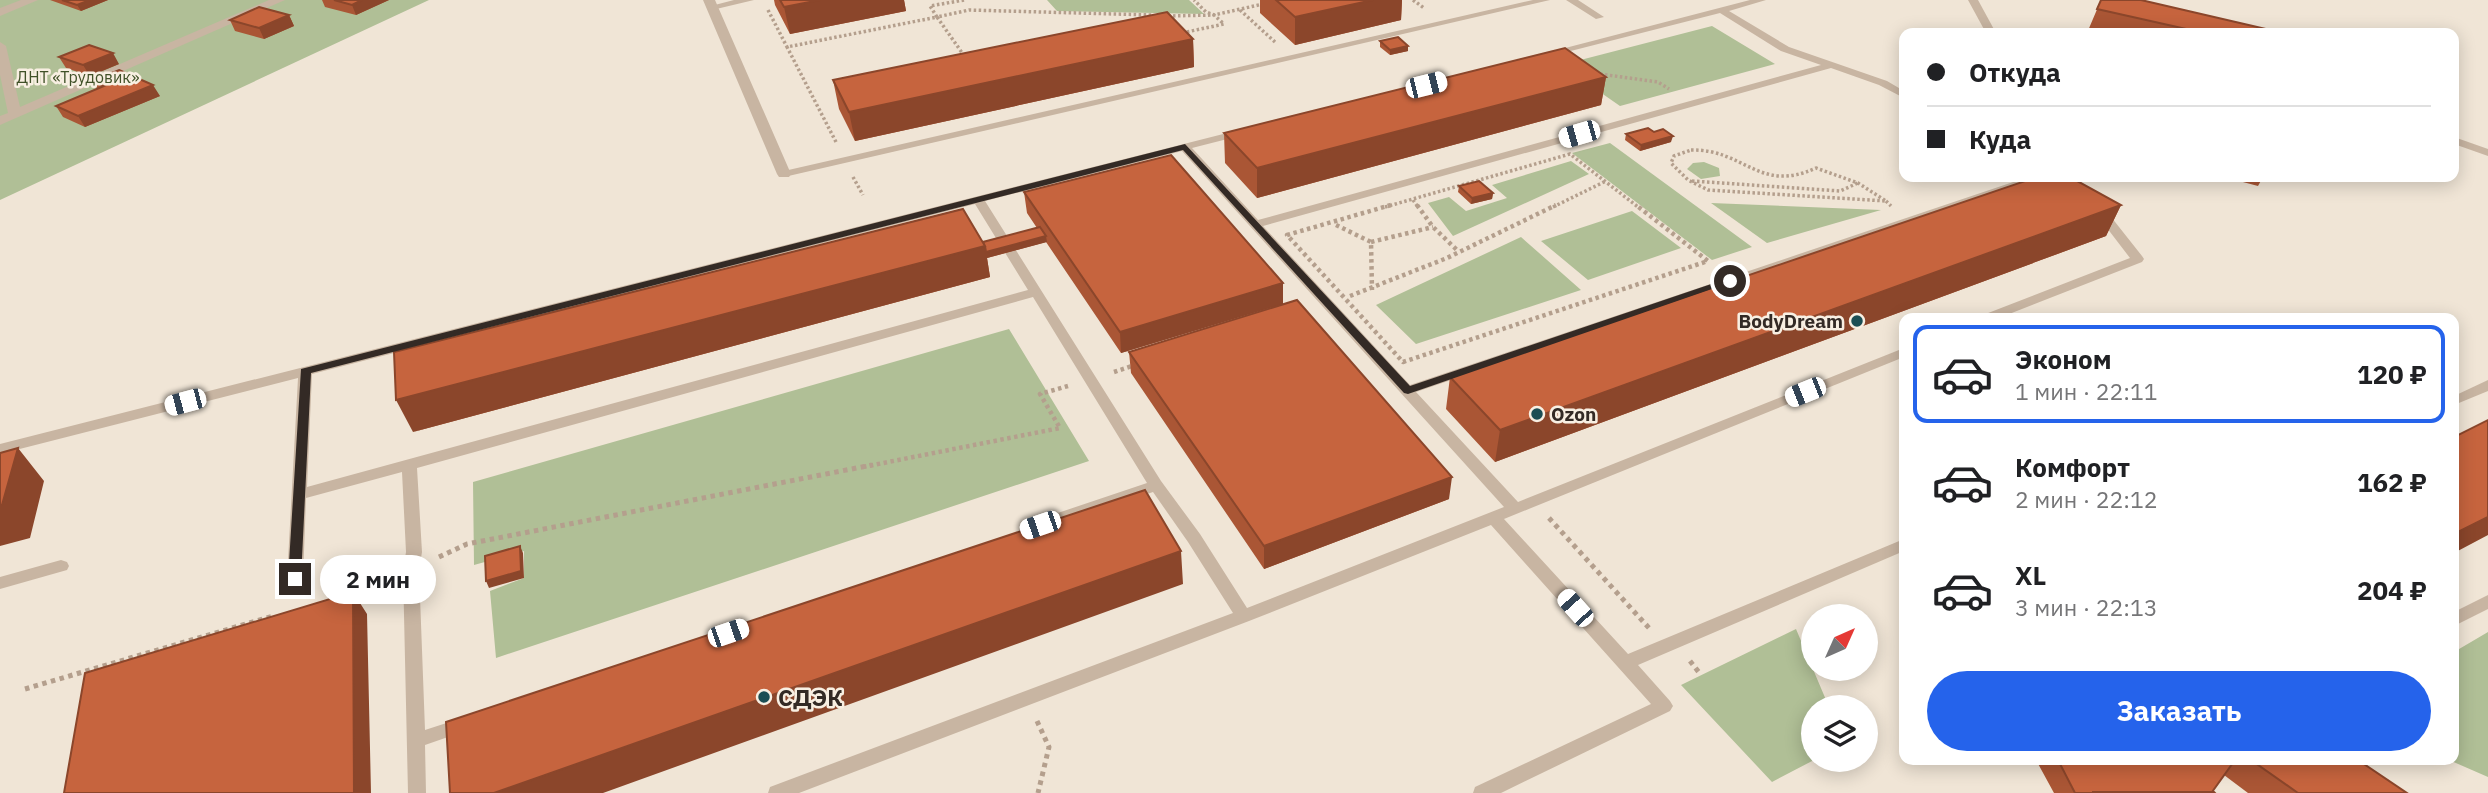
<!DOCTYPE html>
<html lang="ru">
<head>
<meta charset="utf-8">
<style>
  body { margin:0; font-family:"IBM Plex Sans",sans-serif; background:#f6f6f6; color:#202124; height:100vh; display:flex; flex-direction:column; font-size:26px; white-space:nowrap }
  * { box-sizing:border-box; margin:0 }
  p { font-size:23px; color:#757577 }
  .icon { flex:none; width:38px; height:38px; fill:none; stroke:currentColor; stroke-width:2; stroke-linecap:round; stroke-linejoin:round }
  .map { position:relative; flex:1; overflow:hidden }
  .drawer { position:absolute; left:1899px; top:313px; width:560px; height:452px; display:flex; flex-direction:column; background:#fff; border-radius:14px; box-shadow:0 4px 18px #0003 }
  .drawer>* { flex:none }
  .hud { position:absolute; left:1899px; top:28px; width:560px; height:154px; border-radius:14px; box-shadow:0 4px 18px #0003; display:grid; align-content:center; height:154px; padding:0 28px; background:#fff }
  .needle { width:46px; rotate:45deg }
  .controls { position:absolute; left:1801px; top:604px; display:grid; gap:14px }
  .controls a { display:grid; place-items:center; width:77px; height:77px; border-radius:50%; background:#fff; box-shadow:0 4px 18px #0003; font-size:35px }
  .end { position:absolute; width:32px; height:32px; margin:-16px; border:9px solid #332a25; background:#fff; box-shadow:0 0 0 4px #fff }
  .from { border-radius:50% }
  .bubble { position:absolute; height:49px; border-radius:24px; background:#fff; box-shadow:0 4px 18px #0003; font-size:23px; font-weight:700; line-height:49px; text-align:center }
  .car { position:absolute; width:21px; height:42px; margin:-21px -10px; border-radius:9px; box-shadow:0 0 5px 2px #0007; background:linear-gradient(#fff 24%,#345 0 40%,#fff 0 76%,#345 0 86%,#fff 0) }
  .hud b { display:flex; align-items:center; gap:24px; height:66px; font-size:26px }
  .hud b+b { border-top:2px solid #e0e0e0 }
  .hud i { width:18px; height:18px; background:#202124 }
  ul { padding:12px 0 0; list-style:none }
  li { display:flex; align-items:center; gap:21px; height:98px; margin:0 14px 10px; padding:0 14px; border:4px solid transparent; border-radius:14px }
  li div { flex:1 }
  li b { display:block; font-size:26px }
  li em { font-style:normal; font-weight:700 }
  li.selected { border-color:#2563eb }
  li>.icon { width:63px; height:63px; stroke-width:1.5 }
  .primary-button { display:flex; gap:14px; margin-top:auto; padding:14px 28px }
  .primary-button a { flex:1; height:80px; border-radius:42px; background:#2563eb; color:#fff; font-size:28px; font-weight:700; line-height:80px; text-align:center }
  .map>svg:first-child { display:block }
  .green { fill:#b0bf96 }
  .lines { fill:none; stroke-linecap:round; stroke-linejoin:round }
  .path-far2 { stroke:#b49f8d; stroke-width:3.5; stroke-dasharray:2.5 2.5; stroke-linecap:butt }
  .path-far1 { stroke:#b49f8d; stroke-width:4.5; stroke-dasharray:3.5 3.5; stroke-linecap:butt }
  .path { stroke:#b49f8d; stroke-width:5; stroke-dasharray:4.5 4.5; stroke-linecap:butt }
  .service { fill:#c8b5a2; fill-rule:evenodd }
  .minor { fill:#c8b5a2; fill-rule:evenodd }
  .wall { fill:#aa5635 }
  .shaded-wall { fill:#8b462b }
  .building { fill:#c6643e; stroke:#8b462b; stroke-width:2 }
  .route { fill:#332a25 }
  .poi-dot { fill:#1b4e54; stroke:#f8efe2; stroke-width:2.5 }
  .labels { text-anchor:middle; dominant-baseline:central; stroke-width:5; stroke-linejoin:round; paint-order:stroke }
  .far-park-label { font-size:16px; fill:#405128; stroke:#f8efe2 }
  .poi-label { font-size:19px; font-weight:bold; fill:#332a25; stroke:#f8efe2; text-anchor:end }
  .near-poi-label { font-size:23px; font-weight:bold; fill:#332a25; stroke:#f8efe2; text-anchor:start }
</style>
</head>
<body>
<div class="map">
<svg width="2488" height="793" viewBox="0 0 2488 793">
  <rect width="100%" height="100%" fill="#f0e5d6"/>
  <!-- green -->
  <path class="green" d="M0,0H429L0,200Z
    M1047,0H1189L1204,14L1057,11Z
    M1712,26L1775,64L1620,106L1561,65Z
    M1610,143L1752,247L1712,260L1572,153Z
    M1571,161L1589,174L1453,236L1428,203L1449,197L1466,211L1507,198L1492,185Z
    M1704,162L1719,168L1720,176L1701,179L1687,169L1693,163Z
    M1711,203L1881,210L1767,243Z
    M1632,211L1681,248L1588,280L1541,241Z
    M1521,237L1581,290L1416,344L1376,305Z
    M1009,329L1089,461L496,658L490,591L524,578V551L474,565L473,482Z
    M1796,629L1829,707H1813L1814,760L1772,782L1681,685Z
    M2488,632V777L2449,760H2454V652Z"/>
  <g class="lines">
    <!-- path-far2 -->
    <path class="path-far2" d="M964,0L930,6L937,17L969,10L1152,15
      M1413,0L1424,8
      M768,10L787,47
      M1240,10L1275,42
      M1168,16L1214,15L1206,12L1194,0
      M1182,33L1224,24L1214,15L1263,4
      M1600,74L1658,82L1669,89
      M836,142L787,47L937,17L965,57
      M1691,150C1745,149 1759,194 1816,168L1858,183L1886,201L1708,190L1688,180L1671,163L1674,156Z
      M853,177L863,195
      M1692,181L1840,191L1858,183
      M1413,200L1418,207
      M1886,201L1891,206
      M1385,207L1570,154L1638,207
      M1553,207L1606,181"/>
    <!-- path-far1 -->
    <path class="path-far1" d="M1391,205L1287,235L1403,362L1708,261L1636,205
      M1417,205L1433,227L1458,251
      M1336,225L1371,242L1372,290
      M1371,242L1433,227
      M1350,296L1447,258L1556,205
      M1114,372L1135,365
      M863,467L1060,428L1040,394L1068,386"/>
    <!-- path -->
    <path class="path" d="M1549,518L1649,628
      M439,557L467,544L872,465
      M348,594L387,581
      M1690,661L1701,675
      M25,689L273,616
      M1037,721L1049,747L1038,793"/>
    <!-- service -->
    <path class="service" d="M734,0H754L712,10L707,7Z
      M1533,0H1550L784,177L778,174L784,171Z
      M1566,0H1578L1604,17L1596,19Z
      M1750,0H1766L1729,11L1789,47L1887,81L1904,91V98L1879,85L1831,68L1263,226L1410,385L2028,177H2044L1416,392L1518,502L1904,348V357L1504,519L1628,654L1904,539V551L1638,665L1670,701L1673,706L1670,711L1501,793H1473L1475,787L1651,704L1491,525L1249,621L799,793H768L770,787L1233,613L1188,542L1153,492L1044,529H1034L1031,525L1034,521L1147,483L1033,297L417,468L422,552L419,570L425,730L465,717L471,719L474,724L471,729L425,745L426,793H408L403,570L406,552L402,472L306,498L303,579L301,583L295,585L289,583L287,579L298,378L0,454V444L1243,129L1247,130V134L1192,148L1258,220L1821,65L1781,51L1720,13L1551,56L1546,53ZM1182,151L1504,507L1247,608L1200,534L1161,481L985,201ZM975,204L1028,290L307,487L312,374Z
      M1968,0H1978L1996,33H1986Z
      M2454,137L2488,149V156L2454,144Z
      M2100,207L2104,208L2142,256L2144,259L2142,262L1999,318H1982L1983,315L2130,258L2094,211Z
      M2488,380V391L2454,405V396Z
      M61,560L67,562L69,566L67,570L0,589V577Z
      M2488,595V609L2454,626V612Z"/>
    <!-- minor -->
    <path class="minor" d="M21,0H38L0,16V8Z
      M269,0H285L0,125V116L8,113L0,75V42L6,46L20,107Z
      M703,0H715L791,174L789,177H779L777,174Z"/>
  </g>
  <!-- wall -->
  <path class="wall" d="M50,0H108L81,11Z
    M322,0H389L356,15L325,7Z
    M774,0H904L906,11L790,34L775,5Z
    M1260,0H1402L1401,20L1295,45L1260,13Z
    M2101,0L2283,33H2087Z
    M289,15L294,26L264,39L235,31L230,20Z
    M1193,39L1194,67L855,141L839,109L833,80Z
    M1380,41L1408,51L1390,55L1380,47Z
    M59,57L119,64L90,76L66,68Z
    M1606,77L1601,105L1257,198L1225,163L1224,133Z
    M92,81L160,96L85,127L63,117L56,106L97,89Z
    M1654,132L1671,142L1640,151L1625,140L1626,134Z
    M2224,177H2263L2258,186Z
    M1459,186L1493,193L1492,199L1471,204L1458,192Z
    M1024,192L1283,283V304L1121,353L1046,242L987,258L990,277L413,432L983,242L1037,228L1027,213Z
    M2121,205L2106,236L1495,462L1446,409L1450,377Z
    M1129,352L1449,499L1264,569L1131,373Z
    M2036,760H2358L2407,793H2248L2224,775L2212,792L2215,793H2054Z"/>
  <!-- shaded-wall -->
  <path class="shaded-wall" d="M90,0H108L81,11L77,5Z
    M362,0H389L356,15L352,5Z
    M820,0H904L906,11L790,34L784,7Z
    M1373,0H1402L1401,20L1295,45V17Z
    M289,15L294,26L264,39L259,28Z
    M1193,39L1194,67L855,141L849,112Z
    M1408,46V51L1390,55V50Z
    M113,53L119,64L90,76L83,65Z
    M1606,77L1601,105L1257,198V168Z
    M153,85L160,96L85,127L78,116Z
    M1673,136L1671,142L1640,151L1641,145Z
    M1493,193L1492,199L1471,204L1472,198Z
    M2121,205L2106,236L1495,462L1500,430Z
    M1046,236L1047,242L987,258L990,277L413,432L396,400L985,246Z
    M1283,283V304L1121,353L1120,332Z
    M18,448L44,481L30,538L0,546V505Z
    M1452,477L1449,499L1264,569V546Z
    M2488,517V535L2454,553V534Z
    M520,546L523,553L524,578L489,588L486,581Z
    M1181,551L1183,584L603,793H494Z
    M353,592L367,614L371,793H354Z"/>
  <!-- building -->
  <path class="building" d="M62,0H90L77,5Z
    M334,0H362L352,5Z
    M780,0H820L784,7Z
    M1276,0H1373L1295,17Z
    M2101,0H2141L2283,33H2204L2097,9Z
    M259,7L289,15L259,28L230,20Z
    M1167,12L1193,39L849,112L833,80Z
    M1398,37L1408,46L1390,50L1380,41Z
    M89,45L113,53L83,65L59,57Z
    M1565,48L1606,77L1257,168L1224,133Z
    M119,70L153,85L78,116L56,106L104,86L92,81Z
    M1648,128L1654,132L1663,129L1673,136L1641,145L1626,134Z
    M1171,155L1283,283L1120,332L1024,192Z
    M2037,177H2070L2121,205L1500,430L1450,377Z
    M1479,181L1493,193L1472,198L1459,186Z
    M963,209L985,246L396,400L394,352Z
    M1040,227L1046,236L986,252L985,246L983,242Z
    M1297,300L1452,477L1264,546L1129,352Z
    M2488,420V517L2454,534V437Z
    M18,448L2,505H0V453Z
    M1145,490L1181,551L494,793H450L446,722Z
    M520,546L521,571L486,581L485,556Z
    M353,592L354,793H64L85,673Z
    M2058,760H2235L2212,792L2092,793H2075Z
    M2251,760H2358L2407,793H2298Z
    M2093,792H2214L2215,793H2093Z"/>
  <!-- route -->
  <path class="route" d="M1185,144L1410,386L1726,279L1735,281L1408,394L1404,393L1183,150L311,373L301,579L295,584L288,579L301,369Z"/>
  <!-- markers -->
  <g class="poi-dot">
    <circle cx="1857" cy="321" r="7"/>
    <circle cx="1537" cy="414" r="7"/>
    <circle cx="764" cy="697" r="7"/>
  </g>
  <g class="labels">
    <!-- far-park labels -->
    <g class="far-park-label">
      <text x="78" y="77">ДНТ «Трудовик»</text>
    </g>
    <!-- poi labels -->
    <g class="poi-label">
      <text x="1843" y="321">BodyDream</text>
      <text x="1551" y="414" text-anchor="start">Ozon</text>
    </g>
    <!-- near-poi labels -->
    <g class="near-poi-label">
      <text x="778" y="697">СДЭК</text>
    </g>
  </g>
</svg>
<div class="controls">
<a><svg class="needle" viewBox="-14 -14 28 28"><path d="M0-13l5 13h-10z" fill="#e53935"/><path d="M0 13l5-13h-10z" fill="#757577"/></svg></a>
<a><svg class="icon" aria-label="layers" viewBox="0 0 24 24"><path d="M12 4l9 5-9 5-9-5zM3 14l9 5 9-5"/></svg></a>
</div>
<i class="end from" style="left:1730px;top:281px"></i>
<i class="end" style="left:295px;top:579px"></i>
<div class="bubble" style="left:320px;top:555px;width:116px">2 мин</div>
<i class="car" style="left:1426px;top:85px;rotate:76deg"></i>
<i class="car" style="left:1579px;top:134px;rotate:254deg"></i>
<i class="car" style="left:1805px;top:392px;rotate:248deg"></i>
<i class="car" style="left:185px;top:402px;rotate:255deg"></i>
<i class="car" style="left:1040px;top:525px;rotate:251deg"></i>
<i class="car" style="left:1575px;top:608px;rotate:318deg"></i>
<i class="car" style="left:728px;top:633px;rotate:71deg"></i>
<div class="hud">
<b><i class="from"></i>Откуда</b>
<b><i></i>Куда</b>
</div>
<section class="drawer">
<ul>
<li class="selected"><svg class="icon" aria-label="car" viewBox="0 0 24 24"><path d="M5 17H2v-5l4-1 3-4h7l3 4 3 1v5h-3M9 17h6M6 11h13"/><circle cx="7" cy="17" r="2"/><circle cx="17" cy="17" r="2"/></svg><div><b>Эконом</b><p>1 мин · 22:11</p></div><em>120 ₽</em></li>
<li><svg class="icon" aria-label="car" viewBox="0 0 24 24"><path d="M5 17H2v-5l4-1 3-4h7l3 4 3 1v5h-3M9 17h6M6 11h13"/><circle cx="7" cy="17" r="2"/><circle cx="17" cy="17" r="2"/></svg><div><b>Комфорт</b><p>2 мин · 22:12</p></div><em>162 ₽</em></li>
<li><svg class="icon" aria-label="car" viewBox="0 0 24 24"><path d="M5 17H2v-5l4-1 3-4h7l3 4 3 1v5h-3M9 17h6M6 11h13"/><circle cx="7" cy="17" r="2"/><circle cx="17" cy="17" r="2"/></svg><div><b>XL</b><p>3 мин · 22:13</p></div><em>204 ₽</em></li>
</ul>
<div class="primary-button"><a>Заказать</a></div>
</section>
</div>
</body>
</html>
